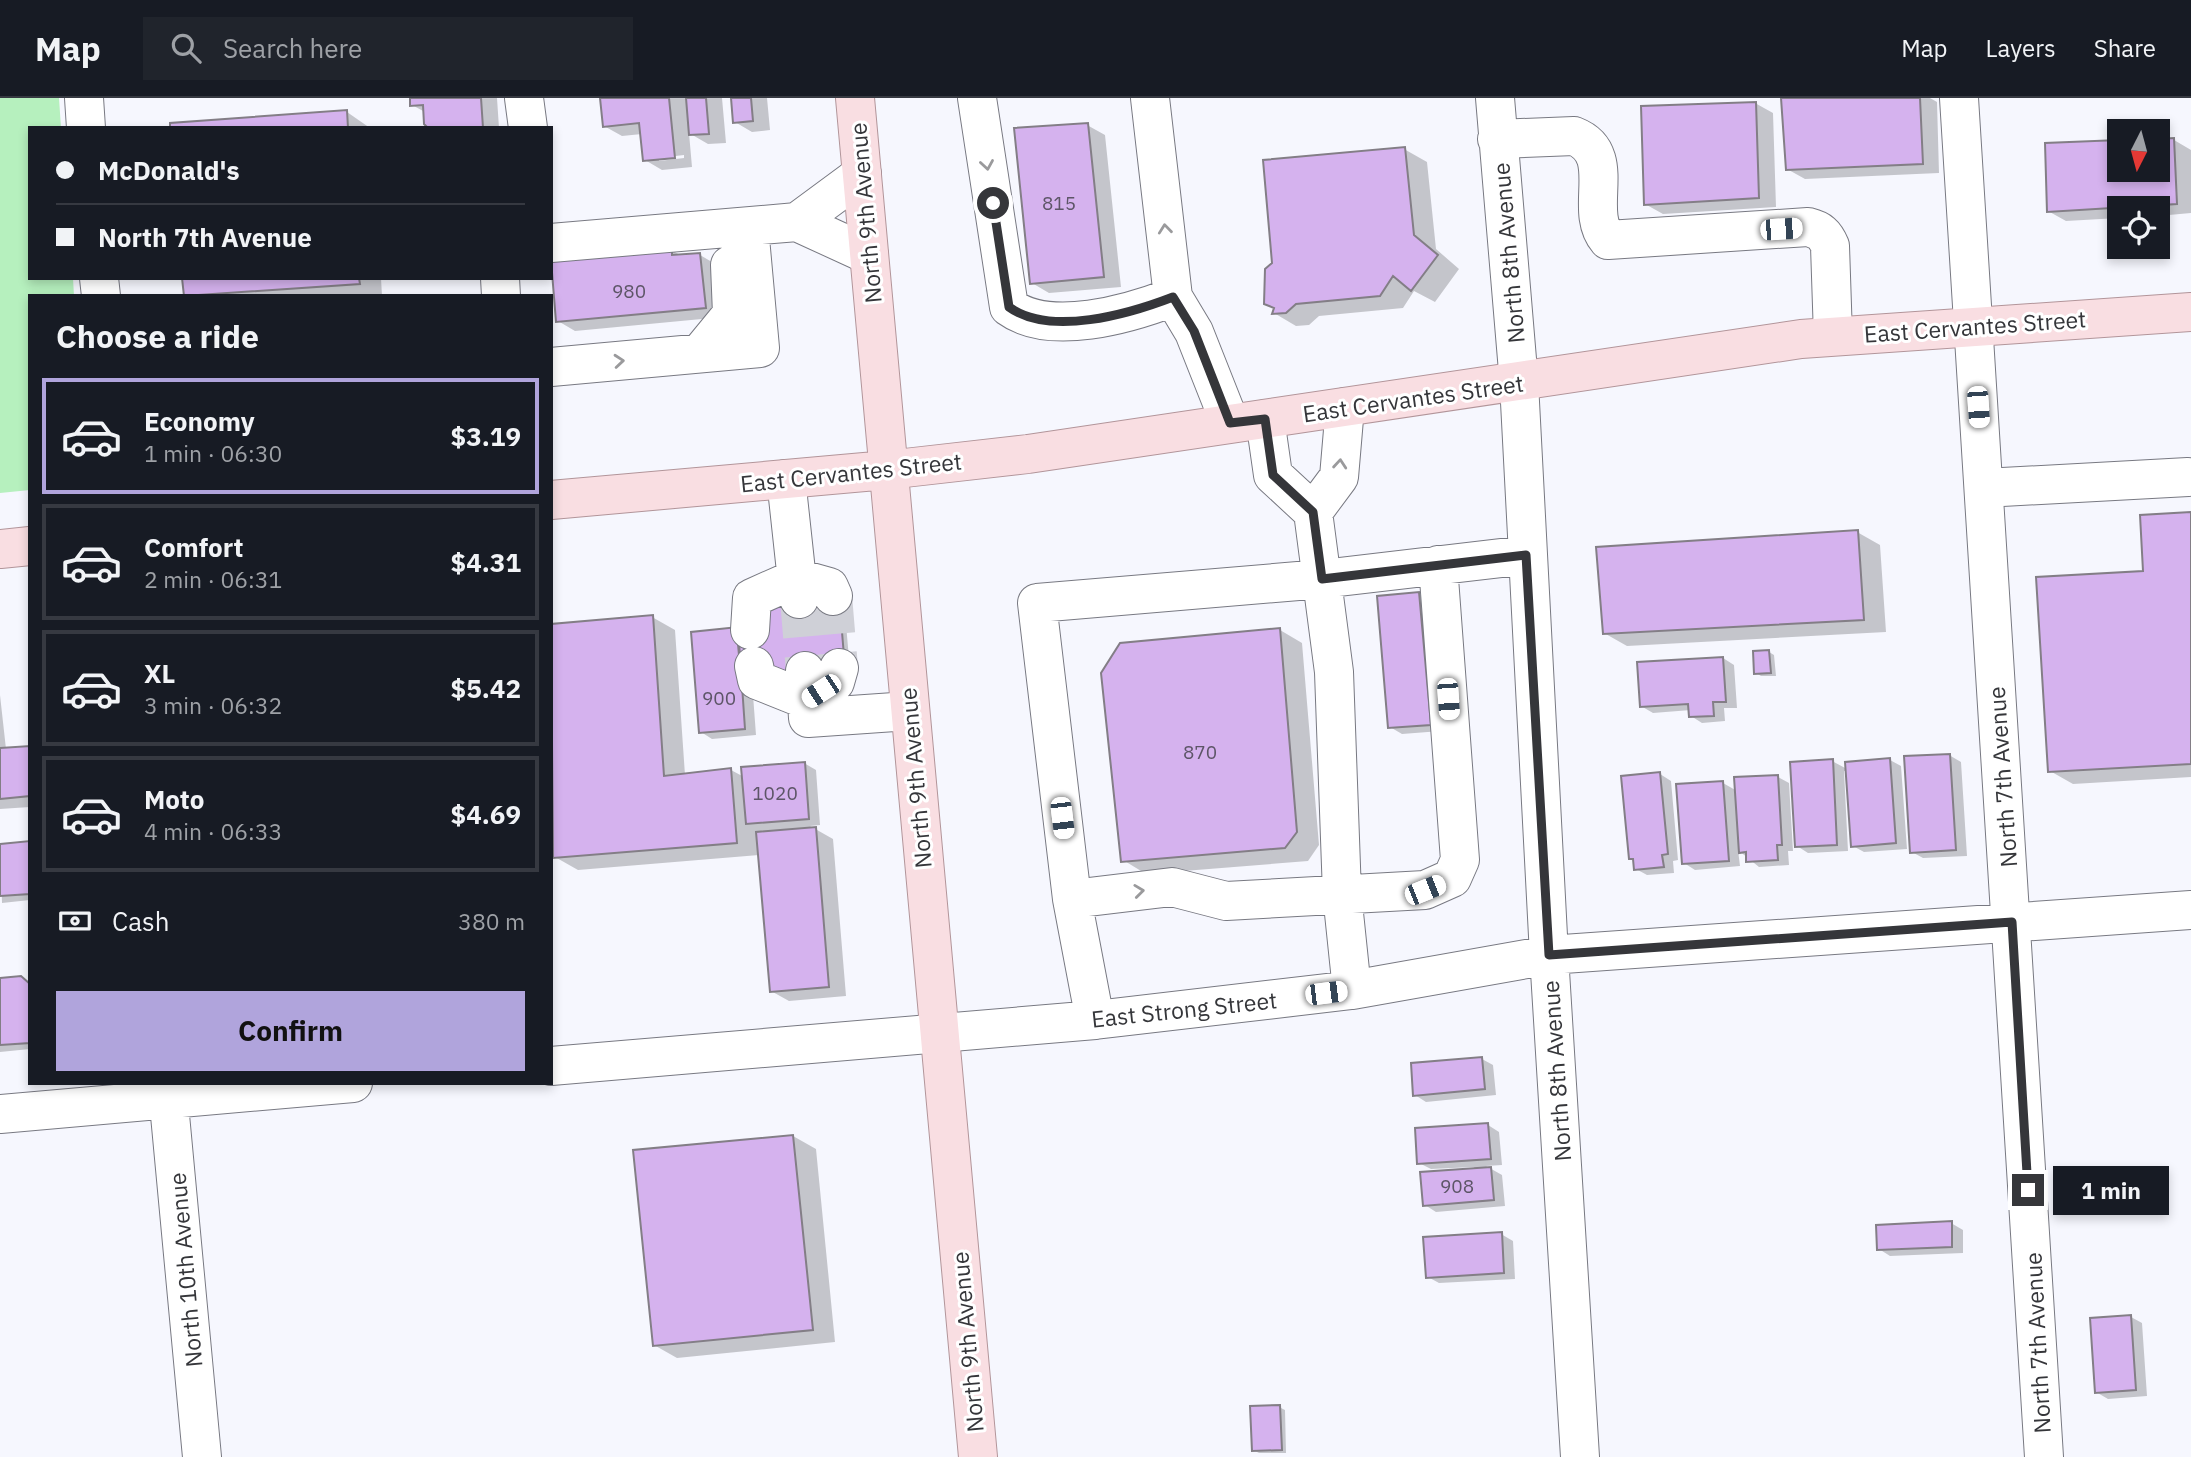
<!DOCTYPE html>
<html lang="en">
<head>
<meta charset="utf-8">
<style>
  body { margin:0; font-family:"IBM Plex Sans",sans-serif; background:#20242c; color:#f1f3f6; height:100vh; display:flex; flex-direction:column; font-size:26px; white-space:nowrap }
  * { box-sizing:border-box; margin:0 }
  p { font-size:23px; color:#9ea1a6 }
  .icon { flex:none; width:38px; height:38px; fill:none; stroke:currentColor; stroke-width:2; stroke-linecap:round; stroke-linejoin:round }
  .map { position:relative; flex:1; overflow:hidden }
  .side { position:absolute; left:28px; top:196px; width:525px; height:791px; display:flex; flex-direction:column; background:#171b24; border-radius:0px; box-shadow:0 4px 10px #0003 }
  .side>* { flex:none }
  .hud { position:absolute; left:28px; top:28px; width:525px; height:154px; border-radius:0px; box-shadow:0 4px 10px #0003; display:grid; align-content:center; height:154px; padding:0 28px; background:#171b24 }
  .needle { width:46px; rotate:186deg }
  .tools { position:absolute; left:2107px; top:21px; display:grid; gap:14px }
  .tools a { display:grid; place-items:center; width:63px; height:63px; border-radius:0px; background:#171b24; box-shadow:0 4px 10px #0003; font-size:35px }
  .end { position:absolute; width:32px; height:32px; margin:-16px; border:9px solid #35363a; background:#fff; box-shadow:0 0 0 4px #fff }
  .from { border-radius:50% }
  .bubble { position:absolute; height:49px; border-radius:0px; background:#171b24; box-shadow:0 4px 10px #0003; font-size:23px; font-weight:700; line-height:49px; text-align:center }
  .car { position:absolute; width:21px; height:42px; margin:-21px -10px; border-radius:9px; box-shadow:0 0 5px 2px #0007; background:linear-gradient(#fff 24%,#345 0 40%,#fff 0 76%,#345 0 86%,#fff 0) }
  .hud b { display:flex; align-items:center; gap:24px; height:66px; font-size:26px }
  .hud b+b { border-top:2px solid #363941 }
  .hud i { width:18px; height:18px; background:#f1f3f6 }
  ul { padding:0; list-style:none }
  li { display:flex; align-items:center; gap:21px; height:116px; margin:0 14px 10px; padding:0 14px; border:4px solid #363941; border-radius:0px }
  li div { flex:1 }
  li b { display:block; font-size:26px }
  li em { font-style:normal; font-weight:700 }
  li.on { border-color:#b0a4dc }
  li>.icon { width:63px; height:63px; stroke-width:1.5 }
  h2 { padding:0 28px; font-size:32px; line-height:84px }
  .pay { display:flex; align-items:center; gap:18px; height:77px; padding:0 28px; font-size:26px }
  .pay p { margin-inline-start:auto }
  .primary-button { display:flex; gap:14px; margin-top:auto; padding:14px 28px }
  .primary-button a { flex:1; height:80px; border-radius:0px; background:#b0a4dc; color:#111; font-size:28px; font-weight:700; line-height:80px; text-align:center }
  header { display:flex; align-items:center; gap:42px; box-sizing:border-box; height:98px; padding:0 35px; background:#171b24; border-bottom:2px solid #363941 }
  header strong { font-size:33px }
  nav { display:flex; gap:38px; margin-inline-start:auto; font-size:24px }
  .search { width:490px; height:63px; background:#20242c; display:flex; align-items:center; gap:18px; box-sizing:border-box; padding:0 24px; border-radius:0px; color:#9ea1a6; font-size:26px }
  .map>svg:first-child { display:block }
  .green { fill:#b6f0be }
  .shadow { fill:#0003; fill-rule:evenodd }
  .building { fill:#d5b2ee; stroke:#837e86; stroke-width:2 }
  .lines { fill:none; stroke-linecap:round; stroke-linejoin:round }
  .minor-tunnel { stroke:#cfd0d7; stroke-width:38; stroke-dasharray:38 19; stroke-linecap:butt }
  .minor-casing { stroke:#787982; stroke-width:40 }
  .major-casing { stroke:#b2959a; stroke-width:40 }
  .minor { stroke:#fff; stroke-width:38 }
  .major { stroke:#f9dee2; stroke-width:38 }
  .oneway { stroke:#9a9a9c }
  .route { stroke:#35363a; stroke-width:9 }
  .labels { text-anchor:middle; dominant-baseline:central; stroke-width:6; stroke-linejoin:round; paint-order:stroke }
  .number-label { font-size:19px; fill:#5d5567 }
  .street-label { font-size:23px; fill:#35363a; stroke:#fff }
</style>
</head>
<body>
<header>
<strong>Map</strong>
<div class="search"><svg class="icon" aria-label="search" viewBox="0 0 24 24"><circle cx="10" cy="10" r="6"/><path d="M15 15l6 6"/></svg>Search here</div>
<nav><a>Map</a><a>Layers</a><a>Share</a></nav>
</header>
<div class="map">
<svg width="2191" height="1359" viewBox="0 0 2191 1359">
  <rect width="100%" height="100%" fill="#f6f7fe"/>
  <!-- green -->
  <path class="green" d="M0,0H59L61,30H30V180H73L74,198H30V392L0,395Z"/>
  <!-- shadow -->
  <path class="shadow" d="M411,0H497L499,30H431L425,14L412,7Z
    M602,0H722L726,45L708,46L689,35L692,69L662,72L645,62L642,36L622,38L604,28ZM684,57V60L659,63V60Z
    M733,0H767L770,32L752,34L735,24Z
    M1817,0H1930L1937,4L1939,75L1805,81L1787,71Z
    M1755,5L1773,15L1776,109L1663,116L1645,106Z
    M347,14L370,30H172Z
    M1087,27L1105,37L1121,189L1049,195L1032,185Z
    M2158,42H2174L2191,52V115L2158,118V110H2119V120L2066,123L2048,113L2047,47L2119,44V72H2158Z
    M1404,51L1427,64L1436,151L1459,171L1435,204L1414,193L1403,210L1319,218L1309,227L1296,228L1274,215Z
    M671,152L682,158L700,157L717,167L723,219L575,233L558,223Z
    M184,180H381L382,198H186Z
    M2191,416V679L2073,686L2050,673L2145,475Z
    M1857,434L1880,447L1886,534L1627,548L1604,535Z
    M1418,496L1430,502L1441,633L1402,636L1390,629Z
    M844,503L850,572L751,570L756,637L712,641L701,634L762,533Z
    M652,519L675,532L685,677L731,672L744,679L804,665L816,672L820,727L810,728L833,741L846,898L789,903L771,893L759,757L578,772L555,759L551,718V528Z
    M1280,532L1302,545L1319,747L1308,763L1146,776L1123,762Z
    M1769,554L1774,557L1776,578H1761L1756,575Z
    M1723,560L1734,567L1737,610H1724L1725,623L1702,625L1691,618V612L1653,615L1641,608Z
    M0,597L6,651L30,649V709L0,711Z
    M1949,657L1961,664L1967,758L1923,760L1912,754Z
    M1890,662L1901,668L1907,751L1864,754L1853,748L1847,673H1844L1848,753L1808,755L1797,748L1832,663L1847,671Z
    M1660,676L1671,683L1678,762L1673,763L1674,775L1647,777L1636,771L1635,762L1631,760Z
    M1778,679L1789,685L1793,753H1788L1789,767L1759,769L1738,752L1740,768L1695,772L1684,765L1723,685L1737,693Z
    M30,745V802L2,805L0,748Z
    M21,880L30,885V951L0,954V881Z
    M1482,961L1493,967L1496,997L1426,1004L1415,997Z
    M1488,1027L1499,1034L1502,1067L1486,1068L1502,1077L1505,1108L1436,1114L1425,1107L1475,1072L1474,1069L1431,1071L1419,1065Z
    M793,1038L816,1051L835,1244L677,1260L654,1247Z
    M1951,1125L1963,1132V1155L1890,1158L1879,1151Z
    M1501,1136L1513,1143L1515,1181L1439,1185L1428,1179Z
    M2131,1219L2142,1225L2147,1298L2108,1301L2096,1294Z
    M1279,1309L1285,1312L1286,1355H1259L1253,1352Z"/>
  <!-- building -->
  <path class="building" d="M410,0H481L483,30H428L424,26L423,7L410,8Z
    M600,0H669L675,60L643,63L639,25L603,29Z
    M686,0H706L709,36L689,37Z
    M731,0H751L753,23L733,25Z
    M1781,0H1920L1923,66L1786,72Z
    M1756,4L1759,100L1644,107L1641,8Z
    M347,12L348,30H170V25Z
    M1088,25L1104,179L1030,186L1014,30Z
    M2174,40L2177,106L2047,114L2045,45L2119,42V72H2158V41Z
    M1405,49L1414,137L1438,157L1411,193L1393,178L1380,198L1296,206L1286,215L1272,216L1274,210L1264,206L1265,171L1272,165L1263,62Z
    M672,150V157L700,155L706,210L556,224L551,162Z
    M182,180H359L360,186L184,198Z
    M2191,414V666L2048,674L2036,479L2143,473L2140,417Z
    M1858,432L1864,522L1603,536L1596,449Z
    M1419,494L1431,627L1388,630L1377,498Z
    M839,498L845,570L766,576L740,569L737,534L757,505Z
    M653,517L664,678L731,670L737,745L553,760L551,526Z
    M738,529L745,631L699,635L691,534Z
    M1280,530L1297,734L1285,750L1121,764L1101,575L1120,545Z
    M1769,552L1771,575L1754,576L1753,553Z
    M1723,559L1726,604H1713L1714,618L1689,619L1688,606L1640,609L1637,564Z
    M30,648V698L0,701V650Z
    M1950,656L1956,752L1910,755L1904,658Z
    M1890,660L1896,745L1851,749L1845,664Z
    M1833,661L1837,747L1795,749L1790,664Z
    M805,664L809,721L746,726L741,669Z
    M1660,674L1668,756L1662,757L1664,769L1634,772L1633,761H1629L1621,678Z
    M1778,677L1782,747H1777L1778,762L1746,764V754L1739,755L1734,679Z
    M1723,683L1729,763L1682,766L1676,686Z
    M816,729L829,889L770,894L756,734Z
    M30,743V796L0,798V746Z
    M21,878L30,886V945L0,947V880Z
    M1482,959L1485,991L1413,998L1411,965Z
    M1488,1025L1491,1061L1417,1066L1415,1030Z
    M793,1037L813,1232L653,1248L633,1052Z
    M1491,1069L1494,1102L1423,1108L1420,1074Z
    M1952,1123V1149L1877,1152L1876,1127Z
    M1502,1134L1504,1175L1426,1180L1423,1139Z
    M2131,1217L2136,1292L2095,1295L2090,1220Z
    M1280,1307L1282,1352L1252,1353L1250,1308Z"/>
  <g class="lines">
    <!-- minor-tunnel -->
    <path class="minor-tunnel" d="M833,498L839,570
      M799,501L805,573"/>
    <!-- minor casing -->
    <g class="minor-casing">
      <path id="minor" d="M84,0L86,30
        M524,0L528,30
        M977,0L1009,209C1050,239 1129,216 1173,199
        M1150,0L1173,199L1194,234L1230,325
        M1495,0L1519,285L1549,857L1580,1359
        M1959,0L2044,1359
        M1497,41L1574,38C1620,56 1582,112 1608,142L1808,129C1820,132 1825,136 1830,148L1833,238
        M797,124L862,76
        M551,145L797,124L869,157
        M99,180L101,198
        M500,180L501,198
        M700,255L732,216L730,167
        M551,269L760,250L749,129
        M1265,321L1273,377L1313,414L1334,574L1342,796L1352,892
        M786,381L799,501
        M1984,390L2188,379
        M1313,414L1339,379L1345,309
        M750,532L752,500L797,480L829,489L833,498
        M754,568L757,582L807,602L835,584L839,570
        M805,573L808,620L909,613
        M1072,801L1172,789L1226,803L1425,792L1452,780L1460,762L1438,467
        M1095,922L1072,801L1037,505L1322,481L1526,457
        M551,968L1095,922L1352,892L1549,857L2191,812
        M167,985L202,1359
        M0,1016L353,985"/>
    </g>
    <!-- major casing -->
    <g class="major-casing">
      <path id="major" d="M855,0L978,1359
        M551,402L887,372L1028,356L1801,241L2191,214
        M0,451L30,448"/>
    </g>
    <!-- minor -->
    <use href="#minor" class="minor"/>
    <!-- major -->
    <use href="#major" class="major"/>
  </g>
  <!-- one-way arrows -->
  <defs><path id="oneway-chevron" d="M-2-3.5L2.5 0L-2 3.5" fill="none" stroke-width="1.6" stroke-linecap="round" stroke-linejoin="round" transform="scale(1.75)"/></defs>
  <g class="oneway">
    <use href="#oneway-chevron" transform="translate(987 67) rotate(81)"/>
    <use href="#oneway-chevron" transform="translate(1165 131) rotate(-96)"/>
    <use href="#oneway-chevron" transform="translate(619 263) rotate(-5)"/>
    <use href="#oneway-chevron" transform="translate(1340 366) rotate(-85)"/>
    <use href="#oneway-chevron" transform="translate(1139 793) rotate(-7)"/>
  </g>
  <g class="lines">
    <!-- route -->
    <path class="route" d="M993,105L1009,209C1050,239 1129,216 1173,199L1194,233L1230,325L1265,321L1273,377L1313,414L1322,481L1526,457L1549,857L2012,824L2028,1092"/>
  </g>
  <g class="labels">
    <!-- number labels -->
    <g class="number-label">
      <text x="1059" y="105">815</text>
      <text x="629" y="193">980</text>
      <text x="719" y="600">900</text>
      <text x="1200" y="654">870</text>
      <text x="775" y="695">1020</text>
      <text x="1457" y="1088">908</text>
    </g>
    <!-- street labels -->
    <g class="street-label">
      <text transform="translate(865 115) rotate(-95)">North 9th Avenue</text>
      <text transform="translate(1508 155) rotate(-95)">North 8th Avenue</text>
      <text transform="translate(1975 228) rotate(-4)">East Cervantes Street</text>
      <text transform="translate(1413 300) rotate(-8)">East Cervantes Street</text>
      <text transform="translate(851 374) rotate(-6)">East Cervantes Street</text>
      <text transform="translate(2002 679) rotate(-94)">North 7th Avenue</text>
      <text transform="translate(915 680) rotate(-95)">North 9th Avenue</text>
      <text transform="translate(1184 911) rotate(-6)">East Strong Street</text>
      <text transform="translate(1556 973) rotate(-94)">North 8th Avenue</text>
      <text transform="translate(185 1172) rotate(-95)">North 10th Avenue</text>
      <text transform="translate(967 1244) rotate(-95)">North 9th Avenue</text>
      <text transform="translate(2037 1245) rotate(-93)">North 7th Avenue</text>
    </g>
  </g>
</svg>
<div class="tools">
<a><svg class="needle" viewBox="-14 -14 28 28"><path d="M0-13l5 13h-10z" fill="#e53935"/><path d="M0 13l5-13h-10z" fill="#9ea1a6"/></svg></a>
<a><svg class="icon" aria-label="locate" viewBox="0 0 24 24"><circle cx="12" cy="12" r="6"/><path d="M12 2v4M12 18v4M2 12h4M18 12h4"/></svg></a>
</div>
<i class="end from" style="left:993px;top:105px"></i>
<i class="end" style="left:2028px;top:1092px"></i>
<div class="bubble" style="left:2053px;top:1068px;width:116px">1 min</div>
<i class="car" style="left:1781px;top:131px;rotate:86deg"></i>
<i class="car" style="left:1978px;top:309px;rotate:176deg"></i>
<i class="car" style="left:821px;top:593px;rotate:237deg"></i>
<i class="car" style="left:1448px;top:601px;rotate:176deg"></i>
<i class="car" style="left:1062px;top:720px;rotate:173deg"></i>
<i class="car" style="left:1425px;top:792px;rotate:68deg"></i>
<i class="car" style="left:1326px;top:895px;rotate:83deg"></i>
<div class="hud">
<b><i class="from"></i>McDonald's</b>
<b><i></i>North 7th Avenue</b>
</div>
<section class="side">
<h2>Choose a ride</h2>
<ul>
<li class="on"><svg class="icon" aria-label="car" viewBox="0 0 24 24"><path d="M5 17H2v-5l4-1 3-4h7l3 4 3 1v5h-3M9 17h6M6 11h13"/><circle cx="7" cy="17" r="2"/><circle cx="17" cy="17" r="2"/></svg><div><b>Economy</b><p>1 min · 06:30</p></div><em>$3.19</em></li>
<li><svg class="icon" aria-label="car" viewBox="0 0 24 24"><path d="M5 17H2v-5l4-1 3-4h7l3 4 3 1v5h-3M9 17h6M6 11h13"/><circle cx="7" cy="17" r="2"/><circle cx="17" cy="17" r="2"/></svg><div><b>Comfort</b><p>2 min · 06:31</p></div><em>$4.31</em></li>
<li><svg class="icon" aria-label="car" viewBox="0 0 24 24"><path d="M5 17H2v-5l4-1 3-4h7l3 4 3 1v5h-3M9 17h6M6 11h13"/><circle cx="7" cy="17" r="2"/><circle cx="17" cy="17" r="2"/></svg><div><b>XL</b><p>3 min · 06:32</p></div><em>$5.42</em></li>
<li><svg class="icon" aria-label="car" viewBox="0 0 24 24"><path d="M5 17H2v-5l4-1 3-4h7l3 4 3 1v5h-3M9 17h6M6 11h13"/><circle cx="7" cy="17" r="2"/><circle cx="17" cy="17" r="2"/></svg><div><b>Moto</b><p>4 min · 06:33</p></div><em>$4.69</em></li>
</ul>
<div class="pay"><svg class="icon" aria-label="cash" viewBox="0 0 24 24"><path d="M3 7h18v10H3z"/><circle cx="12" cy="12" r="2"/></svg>Cash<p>380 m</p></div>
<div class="primary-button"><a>Confirm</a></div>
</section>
</div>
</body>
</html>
